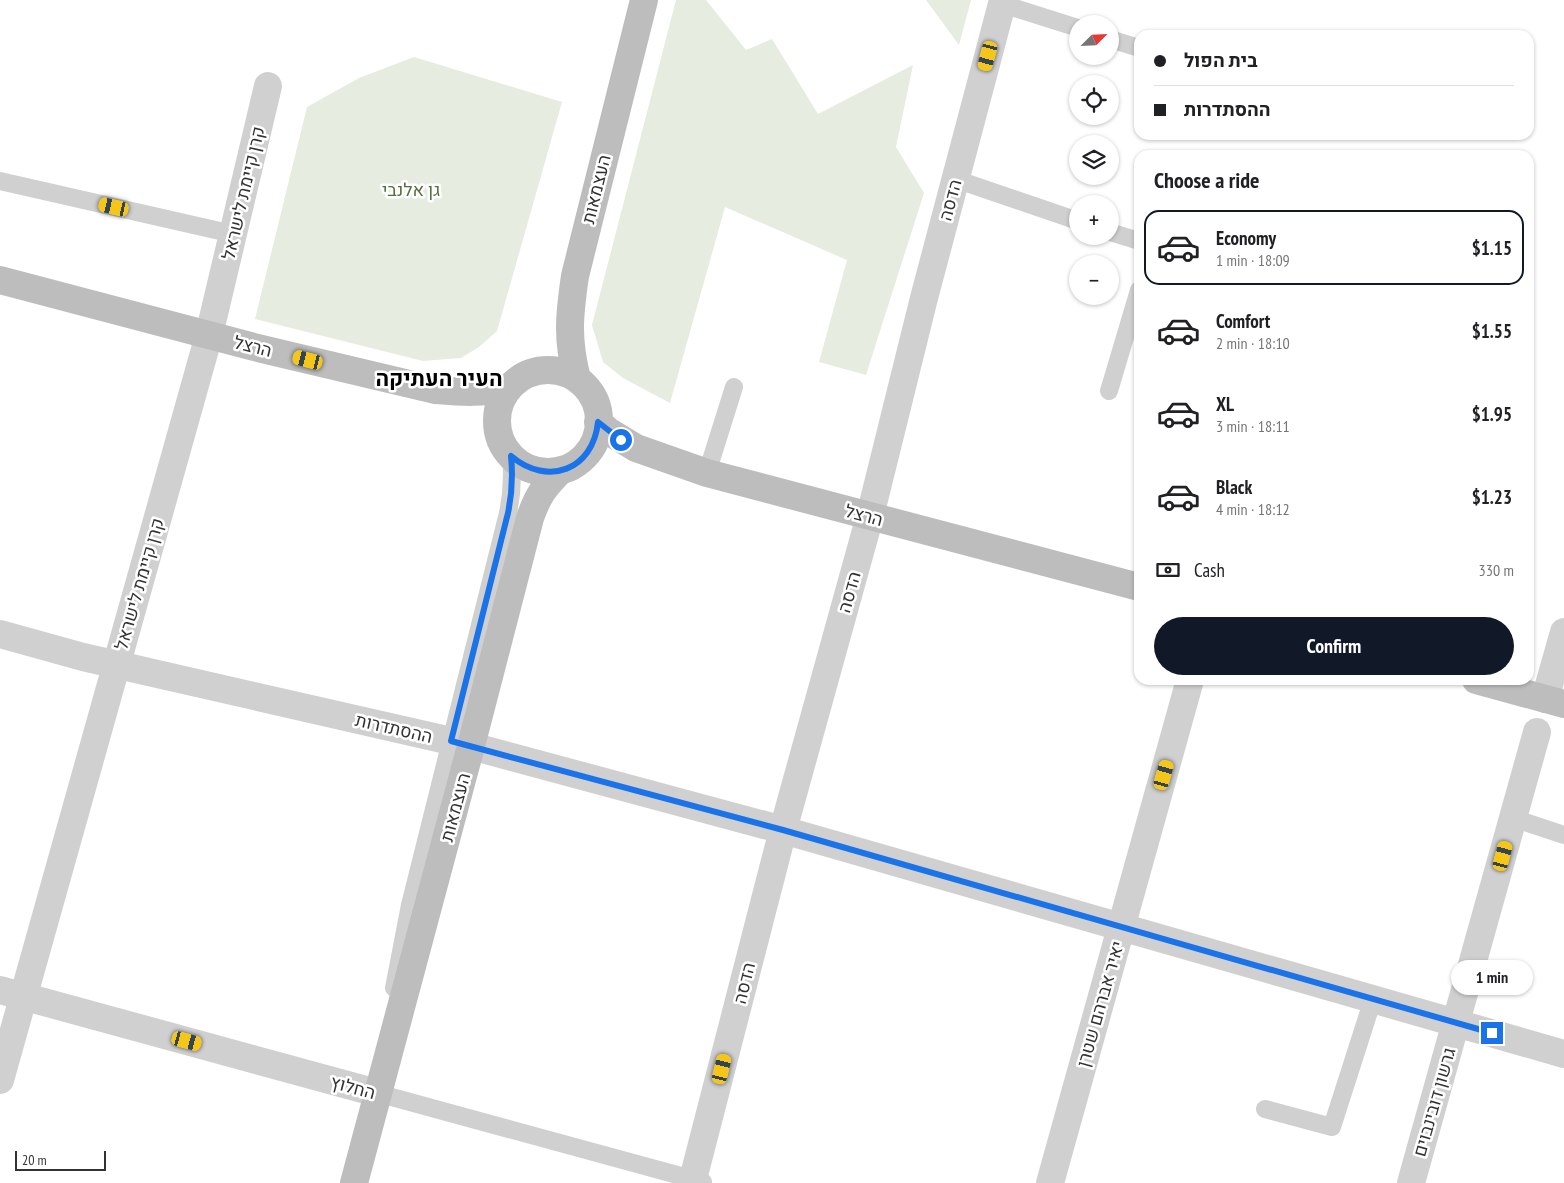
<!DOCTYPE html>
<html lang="en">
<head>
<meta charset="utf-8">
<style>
  body { margin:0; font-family:"PT Sans Narrow",Heebo,sans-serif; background:#f2f2f2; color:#202124; height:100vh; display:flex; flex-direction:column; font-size:19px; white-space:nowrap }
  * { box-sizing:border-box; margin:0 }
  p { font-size:16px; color:#757577 }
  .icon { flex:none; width:28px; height:28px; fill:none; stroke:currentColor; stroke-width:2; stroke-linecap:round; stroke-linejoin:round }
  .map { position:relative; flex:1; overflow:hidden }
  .drawer { position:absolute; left:1134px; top:150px; width:400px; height:535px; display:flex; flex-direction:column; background:#fff; border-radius:15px; box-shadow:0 1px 4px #0004 }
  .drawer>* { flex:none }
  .top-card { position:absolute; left:1134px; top:30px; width:400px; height:110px; border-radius:15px; box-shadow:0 1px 4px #0004; display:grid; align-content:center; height:110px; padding:0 20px; background:#fff }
  .needle { width:32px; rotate:66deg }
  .fabs { position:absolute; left:1069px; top:15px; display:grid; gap:10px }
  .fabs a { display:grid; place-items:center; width:50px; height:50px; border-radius:50%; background:#fff; box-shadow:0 1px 4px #0004; font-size:25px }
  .scale { position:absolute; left:15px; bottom:12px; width:91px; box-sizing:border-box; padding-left:5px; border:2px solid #333; border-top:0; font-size:14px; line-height:18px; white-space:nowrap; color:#333; -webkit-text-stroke:4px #fff; paint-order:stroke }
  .end { position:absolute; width:22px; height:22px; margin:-11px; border:6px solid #1a73e8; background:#fff; box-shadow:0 0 0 2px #fff }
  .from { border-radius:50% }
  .bubble { position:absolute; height:35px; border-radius:18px; background:#fff; box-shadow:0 1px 4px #0004; font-size:16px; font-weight:800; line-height:35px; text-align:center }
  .car { position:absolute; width:15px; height:30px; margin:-15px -8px; border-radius:6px; box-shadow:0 0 4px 1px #0007; background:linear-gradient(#f5c518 24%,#345 0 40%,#f5c518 0 76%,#345 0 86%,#f5c518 0) }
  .top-card b { display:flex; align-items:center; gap:18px; height:48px; font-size:19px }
  .top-card b+b { border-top:1px solid #e0e0e0 }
  .top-card i { width:12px; height:12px; background:#202124 }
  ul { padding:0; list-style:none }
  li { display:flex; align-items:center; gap:15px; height:75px; margin:0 10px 8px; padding:0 10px; border:2px solid transparent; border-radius:15px }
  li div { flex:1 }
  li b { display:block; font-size:19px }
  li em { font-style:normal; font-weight:800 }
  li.selected { border-color:#111827 }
  li>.icon { width:45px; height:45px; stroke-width:1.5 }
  h2 { padding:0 20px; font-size:22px; line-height:60px }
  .pay { display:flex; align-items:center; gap:12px; height:55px; padding:0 20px; font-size:19px }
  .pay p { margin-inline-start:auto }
  .primary-button { display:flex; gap:10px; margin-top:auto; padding:10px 20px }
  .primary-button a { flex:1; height:58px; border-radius:30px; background:#111827; color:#fff; font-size:20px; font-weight:800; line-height:58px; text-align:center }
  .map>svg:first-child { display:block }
  .green { fill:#e6ecdf }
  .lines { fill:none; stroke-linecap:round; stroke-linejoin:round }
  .lane { stroke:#d0d0d0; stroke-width:18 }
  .street { stroke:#d0d0d0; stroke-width:28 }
  .secondary { stroke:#bdbdbd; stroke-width:28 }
  .route { stroke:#1a73e8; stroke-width:6 }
  .labels { text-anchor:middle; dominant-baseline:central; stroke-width:5; stroke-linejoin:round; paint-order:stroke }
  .park-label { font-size:18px; fill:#56703f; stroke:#fff }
  .street-label { font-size:18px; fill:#333; stroke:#fff }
  .district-label { font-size:22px; font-weight:bold; fill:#000; stroke:#fff }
</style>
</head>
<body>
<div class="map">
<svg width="1564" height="1183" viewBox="0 0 1564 1183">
  <rect width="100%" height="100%" fill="#fff"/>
  <!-- green -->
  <path class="green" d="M676,0H706L746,50L772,39L818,114L913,65L896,147L924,193L866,375L819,362L847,260L725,207L670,403L623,378L603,362L592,325Z
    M926,0H971L959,45Z
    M414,57L562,102L497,331L479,347L461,358L423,361L255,319L307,107L359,78Z"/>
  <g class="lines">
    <!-- lane -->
    <path class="lane" d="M1002,4L1078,28
      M1110,39L1139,48
      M955,179L1078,221
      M0,181L233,234
      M1110,232L1139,241
      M1109,391L1139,290
      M707,473L734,387
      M1513,818L1564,835
      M394,988L410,905L508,513C512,494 513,476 511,456
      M378,1085L377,1093L703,1182
      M1265,1109L1332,1127L1373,999"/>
    <!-- street -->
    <path class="street" d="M0,634L83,657L451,741
      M1545,699L1564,632
      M471,746L783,830L1564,1054
      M0,990L377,1093
      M0,1080L209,335L268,86
      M692,1183L783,830L870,516L924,298L1003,0
      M1050,1183L1190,680
      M1411,1183L1537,732"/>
    <!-- secondary -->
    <path class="secondary" d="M0,280L254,347L435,390C460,392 484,394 509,387
      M497 421a51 51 0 1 1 102 0a51 51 0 1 1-102 0Z
      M577,379C567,339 569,317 575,276L644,0
      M598,422L608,431L636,448L707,473L1139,587
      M1476,680L1564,704
      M354,1183L471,746L530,518C538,495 544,487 561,470"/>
  </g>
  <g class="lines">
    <!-- route -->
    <path class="route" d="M621,440L598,422C593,470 548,487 511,456C513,476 512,494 508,513L451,741L783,830L1492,1033"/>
  </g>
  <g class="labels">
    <!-- park labels -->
    <g class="park-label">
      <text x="411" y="189">גן אלנבי</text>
    </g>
    <!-- street labels -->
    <g class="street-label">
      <text transform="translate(596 189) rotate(-76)">העצמאות</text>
      <text transform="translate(243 193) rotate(-77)">קרן קיימת לישראל</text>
      <text transform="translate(950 200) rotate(-75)">הדסה</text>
      <text transform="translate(253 346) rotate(14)">הרצל</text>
      <text transform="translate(864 515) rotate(15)">הרצל</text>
      <text transform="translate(139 584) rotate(-74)">קרן קיימת לישראל</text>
      <text transform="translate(849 592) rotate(-74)">הדסה</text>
      <text transform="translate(394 728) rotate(13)">ההסתדרות</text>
      <text transform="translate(455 807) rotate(-75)">העצמאות</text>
      <text transform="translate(744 983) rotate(-76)">הדסה</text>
      <text transform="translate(1100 1004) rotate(-74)">יאיר אברהם שטרן</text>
      <text transform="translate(353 1087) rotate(15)">החלוץ</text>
      <text transform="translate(1434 1102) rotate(-74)">גרשון דובינבוים</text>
    </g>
    <!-- district labels -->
    <g class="district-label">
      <text x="439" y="378">העיר העתיקה</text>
    </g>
  </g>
</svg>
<div class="fabs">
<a><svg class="needle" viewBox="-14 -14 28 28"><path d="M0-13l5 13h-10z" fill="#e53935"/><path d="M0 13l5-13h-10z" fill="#757577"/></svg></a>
<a><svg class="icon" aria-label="locate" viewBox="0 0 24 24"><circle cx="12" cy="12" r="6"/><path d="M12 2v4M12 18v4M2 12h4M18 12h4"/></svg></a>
<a><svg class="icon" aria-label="layers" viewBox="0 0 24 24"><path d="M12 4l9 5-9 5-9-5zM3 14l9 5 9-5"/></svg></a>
<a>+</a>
<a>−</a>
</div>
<div class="scale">20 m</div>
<i class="end from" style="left:621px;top:440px"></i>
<i class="end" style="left:1492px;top:1033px"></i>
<div class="bubble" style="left:1451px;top:960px;width:82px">1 min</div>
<i class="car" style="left:988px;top:56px;rotate:195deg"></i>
<i class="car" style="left:114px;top:207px;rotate:283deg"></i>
<i class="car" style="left:308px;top:360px;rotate:284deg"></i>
<i class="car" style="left:1164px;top:775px;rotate:16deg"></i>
<i class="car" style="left:1503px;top:856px;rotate:15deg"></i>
<i class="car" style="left:187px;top:1041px;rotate:105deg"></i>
<i class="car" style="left:722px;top:1069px;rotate:14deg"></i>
<div class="top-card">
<b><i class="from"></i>בית הפול</b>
<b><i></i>ההסתדרות</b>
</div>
<section class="drawer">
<h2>Choose a ride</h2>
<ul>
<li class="selected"><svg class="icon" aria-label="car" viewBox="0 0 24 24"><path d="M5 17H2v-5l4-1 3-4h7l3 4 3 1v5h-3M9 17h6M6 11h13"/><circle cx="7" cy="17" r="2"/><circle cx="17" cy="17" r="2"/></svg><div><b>Economy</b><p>1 min · 18:09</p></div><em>$1.15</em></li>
<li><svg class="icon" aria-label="car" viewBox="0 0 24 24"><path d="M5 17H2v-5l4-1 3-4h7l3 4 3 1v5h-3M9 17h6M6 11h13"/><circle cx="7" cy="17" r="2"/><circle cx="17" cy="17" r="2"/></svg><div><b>Comfort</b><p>2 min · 18:10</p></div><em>$1.55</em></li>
<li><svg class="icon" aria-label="car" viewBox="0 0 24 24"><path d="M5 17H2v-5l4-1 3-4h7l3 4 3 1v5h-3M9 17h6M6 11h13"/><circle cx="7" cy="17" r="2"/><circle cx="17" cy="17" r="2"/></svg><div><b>XL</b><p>3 min · 18:11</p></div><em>$1.95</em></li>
<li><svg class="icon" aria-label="car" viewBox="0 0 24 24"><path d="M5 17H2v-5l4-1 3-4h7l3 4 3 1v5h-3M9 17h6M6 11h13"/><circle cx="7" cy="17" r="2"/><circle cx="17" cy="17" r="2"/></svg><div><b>Black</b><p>4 min · 18:12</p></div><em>$1.23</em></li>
</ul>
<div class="pay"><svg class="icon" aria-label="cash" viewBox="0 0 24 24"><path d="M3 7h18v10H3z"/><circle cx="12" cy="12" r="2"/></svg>Cash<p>330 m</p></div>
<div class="primary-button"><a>Confirm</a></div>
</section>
</div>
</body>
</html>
